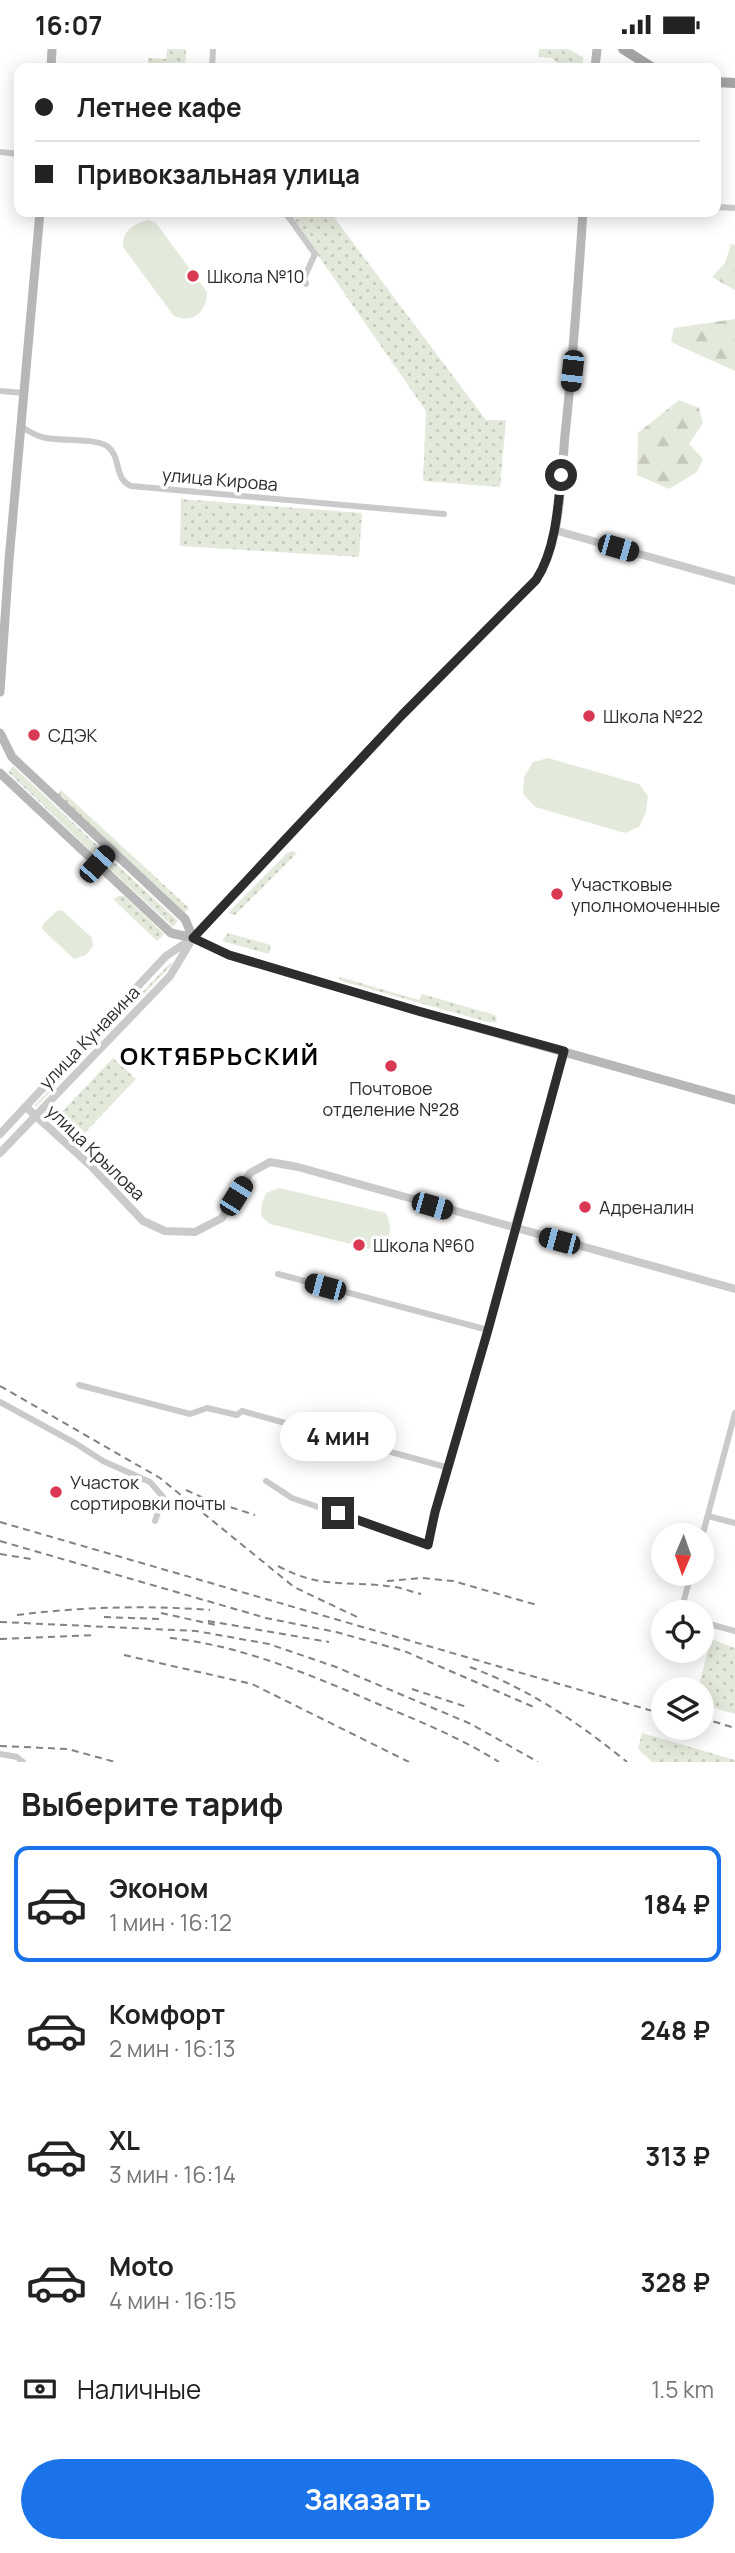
<!DOCTYPE html>
<html lang="ru">
<head>
<meta charset="utf-8">
<style>
  body { margin:0; font-family:Manrope,sans-serif; background:#f6f6f6; color:#222; height:100vh; display:flex; flex-direction:column; font-size:26px; white-space:nowrap }
  * { box-sizing:border-box; margin:0 }
  p { font-size:23px; color:#767676 }
  .icon { flex:none; width:38px; height:38px; fill:none; stroke:currentColor; stroke-width:2; stroke-linecap:round; stroke-linejoin:round }
  .map { position:relative; height:1713px; overflow:hidden }
  .panel { display:flex; flex-direction:column; background:#fff; flex:1 }
  .panel>* { flex:none }
  .banner { position:absolute; left:14px; top:14px; width:707px; height:154px; border-radius:14px; box-shadow:0 4px 18px #0003; display:grid; align-content:center; height:154px; padding:0 21px; background:#fff }
  .needle { width:46px; rotate:182deg }
  .tools { position:absolute; left:651px; top:1474px; display:grid; gap:14px }
  .tools a { display:grid; place-items:center; width:63px; height:63px; border-radius:50%; background:#fff; box-shadow:0 4px 18px #0003; font-size:35px }
  .end { position:absolute; width:32px; height:32px; margin:-16px; border:9px solid #2d2d2d; background:#fff; box-shadow:0 0 0 4px #fff }
  .from { border-radius:50% }
  .bubble { position:absolute; height:49px; border-radius:24px; background:#fff; box-shadow:0 4px 18px #0003; font-size:23px; font-weight:700; line-height:49px; text-align:center }
  .car { position:absolute; width:21px; height:42px; margin:-21px -10px; border-radius:9px; box-shadow:0 0 5px 2px #0007; background:linear-gradient(#222 24%,#8ab4d8 0 40%,#222 0 76%,#8ab4d8 0 86%,#222 0) }
  .banner b { display:flex; align-items:center; gap:24px; height:66px; font-size:26px }
  .banner b+b { border-top:2px solid #e0e0e0 }
  .banner i { width:18px; height:18px; background:#222 }
  ul { padding:0; list-style:none }
  li { display:flex; align-items:center; gap:21px; height:116px; margin:0 14px 10px; padding:0 7px; border:4px solid transparent; border-radius:14px }
  li div { flex:1 }
  li b { display:block; font-size:26px }
  li em { font-style:normal; font-weight:700 }
  li.selected { border-color:#1a73e8 }
  li>.icon { width:63px; height:63px; stroke-width:1.5 }
  h2 { padding:0 21px; font-size:32px; line-height:84px }
  .pay { display:flex; align-items:center; gap:18px; height:77px; padding:0 21px; font-size:26px }
  .pay p { margin-inline-start:auto }
  .primary-button { display:flex; gap:14px; margin-top:auto; padding:14px 21px }
  .primary-button a { flex:1; height:80px; border-radius:42px; background:#1a73e8; color:#fff; font-size:28px; font-weight:700; line-height:80px; text-align:center }
  .status { display:flex; justify-content:space-between; align-items:center; height:49px; padding:0 35px; background:#fff; direction:ltr }
  .status svg { height:19px; fill:currentColor }
  .map>svg:first-child { display:block }
  .green { fill:url(#green-dots) }
  .forest { fill:url(#forest-firs) }
  .pitch { fill:#e4eadb }
  .lines { fill:none; stroke-linecap:round; stroke-linejoin:round }
  .minor { stroke:#cacaca; stroke-width:6 }
  .tertiary { stroke:#cacaca; stroke-width:8 }
  .secondary { stroke:#b7b7b7; stroke-width:9 }
  .primary { stroke:#a5a5a5; stroke-width:10 }
  .rail { stroke:#828282; stroke-width:2; stroke-dasharray:7 5; stroke-linecap:butt }
  .route { stroke:#2d2d2d; stroke-width:9 }
  .poi-dot { fill:#da3954; stroke:#fff; stroke-width:2.5 }
  .labels { text-anchor:middle; dominant-baseline:central; stroke-width:7; stroke-linejoin:round; paint-order:stroke }
  .poi-label { font-size:18px; fill:#2d2d2d; stroke:#fff; text-anchor:start }
  .street-label { font-size:18px; fill:#2d2d2d; stroke:#fff }
  .district-label { font-size:24px; font-weight:bold; letter-spacing:2px; fill:#000; stroke:#fff }
</style>
</head>
<body>
<div class="status"><b>16:07</b><svg viewBox="0 0 49 12"><path d="M0 12V9h3v3zM5 12V6h3v6zM10 12V3h3v9zM15 12V0h3v12zM26 1h20v11H26zM47 4h2v5h-2z"/></svg></div>
<div class="map">
<svg width="735" height="1713" viewBox="0 0 735 1713">
  <defs>
    <pattern id="green-dots" width="8" height="8" patternUnits="userSpaceOnUse" patternTransform="scale(1.75)"><rect width="8" height="8" fill="#e4eadb"/><path d="M2 2h.1M6 6h.1" fill="none" stroke="#c4c9bc" stroke-width="1.8" stroke-linecap="round"/></pattern>
    <pattern id="forest-firs" width="22" height="20" patternUnits="userSpaceOnUse" patternTransform="scale(1.75)"><rect width="22" height="20" fill="#e4eadb"/><path d="M5 1l3.5 6h-7zM16 11l3.5 6h-7z" fill="#c4c9bc"/></pattern>
  </defs>
  <rect width="100%" height="100%" fill="#fff"/>
  <!-- green -->
  <path class="green" d="M167,0H186L185,17L148,14V9L166,10Z
    M539,0H568L583,8L582,19H563L552,9L538,8Z
    M288,163H330L486,371H506L500,438L423,432L426,362Z
    M181,450L362,464L359,508L180,497Z
    M13,717L100,799L94,805L8,723Z
    M61,741L189,859L184,864L57,746Z
    M292,802L297,804L235,866L228,864L287,804Z
    M110,814H115L178,872L173,878L110,820Z
    M119,847H124L164,885L157,892L113,850Z
    M228,884L271,896L269,905L222,892Z
    M170,914L172,916L36,1058L35,1056Z
    M340,928L419,951L422,945L495,966L497,969L496,973H488L341,932L338,929Z
    M113,1009L136,1030L79,1090L55,1070Z
    M711,1590L735,1599V1665L702,1655V1640H698Z
    M642,1684L735,1711V1713H652L638,1700Z"/>
  <!-- forest -->
  <path class="forest" d="M731,195L735,196V241L712,228L725,214Z
    M735,270V322L671,293L674,279Z
    M679,351L699,359L703,374L689,395L703,410L697,423L669,440L637,426L638,384Z"/>
  <!-- pitch -->
  <path class="pitch" d="M148,171L156,174L207,243C207,263 193,275 174,267L123,198C122,182 133,175 148,171Z
    M548,709L639,735L648,747L646,763L639,778L625,784L535,758L523,745L524,728L533,713Z
    M58,861L63,862L92,889L93,897L86,906L74,910L42,880L43,875Z
    M279,1139L386,1164C394,1183 390,1189 375,1201L270,1175L261,1167L262,1154L266,1144Z"/>
  <g class="lines">
    <!-- minor -->
    <path class="minor" d="M51,17L78,19
      M212,19L213,0
      M0,103L19,105
      M716,158L735,159
      M285,163L315,205L304,229L306,235
      M0,342L24,344
      M21,378C29,382 37,388 46,389C63,392 93,389 107,397C122,408 113,429 131,437L444,465
      M97,815L110,800
      M278,1225L488,1281
      M79,1336L190,1365L207,1359L237,1366L242,1362L449,1419
      M0,1353L75,1394L103,1412L150,1433L163,1448L155,1472
      M266,1432L292,1449L428,1496L435,1463L488,1281L514,1180
      M708,1467L735,1474
      M702,1488L735,1364
      M681,1563L691,1524
      M702,1573L735,1582
      M0,1705L17,1708L23,1713"/>
    <!-- tertiary -->
    <path class="tertiary" d="M554,481L735,532
      M26,1058L90,1116L143,1172L165,1182L195,1183L222,1169L250,1124L270,1113L298,1118L735,1240
      M0,1085L166,907L190,891
      M0,1104L170,927L193,889
      M514,1180L564,1002"/>
    <!-- secondary -->
    <path class="secondary" d="M51,19L52,0
      M595,19L597,0
      M0,643L9,511L40,163
      M0,684L12,708L185,870L193,889
      M0,724L171,884L193,889L229,906L418,962L735,1051
      M193,889L402,666L536,531C561,494 561,430 565,386C573,312 578,237 583,163"/>
    <!-- primary -->
    <path class="primary" d="M623,0L653,19
      M716,33L735,34"/>
    <!-- rail -->
    <path class="rail" d="M0,1337L160,1429L294,1538L357,1568
      M186,1441L208,1451L255,1466
      M0,1473L663,1665
      M0,1492L266,1569L336,1583L404,1602L536,1659
      M0,1505L31,1510
      M278,1517C322,1541 350,1531 394,1538C403,1539 412,1543 421,1545
      M387,1532L422,1529L453,1532L537,1556
      M161,1564L216,1576
      M17,1566C81,1558 146,1556 210,1561
      M104,1568L159,1570
      M208,1572L329,1593
      M0,1573L196,1582L269,1595L336,1618L471,1675L538,1713
      M170,1589C240,1596 314,1627 378,1655C419,1672 461,1689 499,1713
      M0,1590L96,1586
      M124,1606L252,1635L409,1713
      M470,1618C529,1640 579,1674 627,1713
      M412,1640L467,1658
      M702,1669L735,1679
      M0,1697L68,1700L115,1713"/>
  </g>
  <g class="lines">
    <!-- route -->
    <path class="route" d="M338,1464L428,1496L435,1463L488,1281L564,1002L418,962L229,906L193,889L402,666L536,531C555,502 558,460 561,426"/>
  </g>
  <!-- markers -->
  <g class="poi-dot">
    <circle cx="193" cy="227" r="7"/>
    <circle cx="589" cy="667" r="7"/>
    <circle cx="34" cy="686" r="7"/>
    <circle cx="557" cy="845" r="7"/>
    <circle cx="391" cy="1017" r="7"/>
    <circle cx="585" cy="1158" r="7"/>
    <circle cx="359" cy="1196" r="7"/>
    <circle cx="56" cy="1443" r="7"/>
  </g>
  <g class="labels">
    <!-- poi labels -->
    <g class="poi-label">
      <text x="207" y="227">Школа №10</text>
      <text x="603" y="667">Школа №22</text>
      <text x="48" y="686">СДЭК</text>
      <text x="571" y="835">Участковые<tspan x="571" dy="21">уполномоченные</tspan></text>
      <text x="391" y="1039" text-anchor="middle">Почтовое<tspan x="391" dy="21">отделение №28</tspan></text>
      <text x="599" y="1158">Адреналин</text>
      <text x="373" y="1196">Школа №60</text>
      <text x="70" y="1433">Участок<tspan x="70" dy="21">сортировки почты</tspan></text>
    </g>
    <!-- street labels -->
    <g class="street-label">
      <text transform="translate(220 430) rotate(5)">улица Кирова</text>
      <text transform="translate(89 988) rotate(-46)">улица Кунавина</text>
      <text transform="translate(96 1103) rotate(44)">улица Крылова</text>
    </g>
    <!-- district labels -->
    <g class="district-label">
      <text x="220" y="1006">ОКТЯБРЬСКИЙ</text>
    </g>
  </g>
</svg>
<div class="tools">
<a><svg class="needle" viewBox="-14 -14 28 28"><path d="M0-13l5 13h-10z" fill="#e53935"/><path d="M0 13l5-13h-10z" fill="#767676"/></svg></a>
<a><svg class="icon" aria-label="locate" viewBox="0 0 24 24"><circle cx="12" cy="12" r="6"/><path d="M12 2v4M12 18v4M2 12h4M18 12h4"/></svg></a>
<a><svg class="icon" aria-label="layers" viewBox="0 0 24 24"><path d="M12 4l9 5-9 5-9-5zM3 14l9 5 9-5"/></svg></a>
</div>
<i class="end from" style="left:561px;top:426px"></i>
<i class="end" style="left:338px;top:1464px"></i>
<div class="bubble" style="left:280px;top:1363px;width:116px">4 мин</div>
<i class="car" style="left:572px;top:322px;rotate:186deg"></i>
<i class="car" style="left:618px;top:499px;rotate:106deg"></i>
<i class="car" style="left:97px;top:815px;rotate:42deg"></i>
<i class="car" style="left:236px;top:1147px;rotate:32deg"></i>
<i class="car" style="left:432px;top:1157px;rotate:106deg"></i>
<i class="car" style="left:559px;top:1192px;rotate:285deg"></i>
<i class="car" style="left:325px;top:1238px;rotate:285deg"></i>
<div class="banner">
<b><i class="from"></i>Летнее кафе</b>
<b><i></i>Привокзальная улица</b>
</div>
</div>
<section class="panel">
<h2>Выберите тариф</h2>
<ul>
<li class="selected"><svg class="icon" aria-label="car" viewBox="0 0 24 24"><path d="M5 17H2v-5l4-1 3-4h7l3 4 3 1v5h-3M9 17h6M6 11h13"/><circle cx="7" cy="17" r="2"/><circle cx="17" cy="17" r="2"/></svg><div><b>Эконом</b><p>1 мин · 16:12</p></div><em>184 ₽</em></li>
<li><svg class="icon" aria-label="car" viewBox="0 0 24 24"><path d="M5 17H2v-5l4-1 3-4h7l3 4 3 1v5h-3M9 17h6M6 11h13"/><circle cx="7" cy="17" r="2"/><circle cx="17" cy="17" r="2"/></svg><div><b>Комфорт</b><p>2 мин · 16:13</p></div><em>248 ₽</em></li>
<li><svg class="icon" aria-label="car" viewBox="0 0 24 24"><path d="M5 17H2v-5l4-1 3-4h7l3 4 3 1v5h-3M9 17h6M6 11h13"/><circle cx="7" cy="17" r="2"/><circle cx="17" cy="17" r="2"/></svg><div><b>XL</b><p>3 мин · 16:14</p></div><em>313 ₽</em></li>
<li><svg class="icon" aria-label="car" viewBox="0 0 24 24"><path d="M5 17H2v-5l4-1 3-4h7l3 4 3 1v5h-3M9 17h6M6 11h13"/><circle cx="7" cy="17" r="2"/><circle cx="17" cy="17" r="2"/></svg><div><b>Moto</b><p>4 мин · 16:15</p></div><em>328 ₽</em></li>
</ul>
<div class="pay"><svg class="icon" aria-label="cash" viewBox="0 0 24 24"><path d="M3 7h18v10H3z"/><circle cx="12" cy="12" r="2"/></svg>Наличные<p>1.5 km</p></div>
<div class="primary-button"><a>Заказать</a></div>
</section>
</body>
</html>
